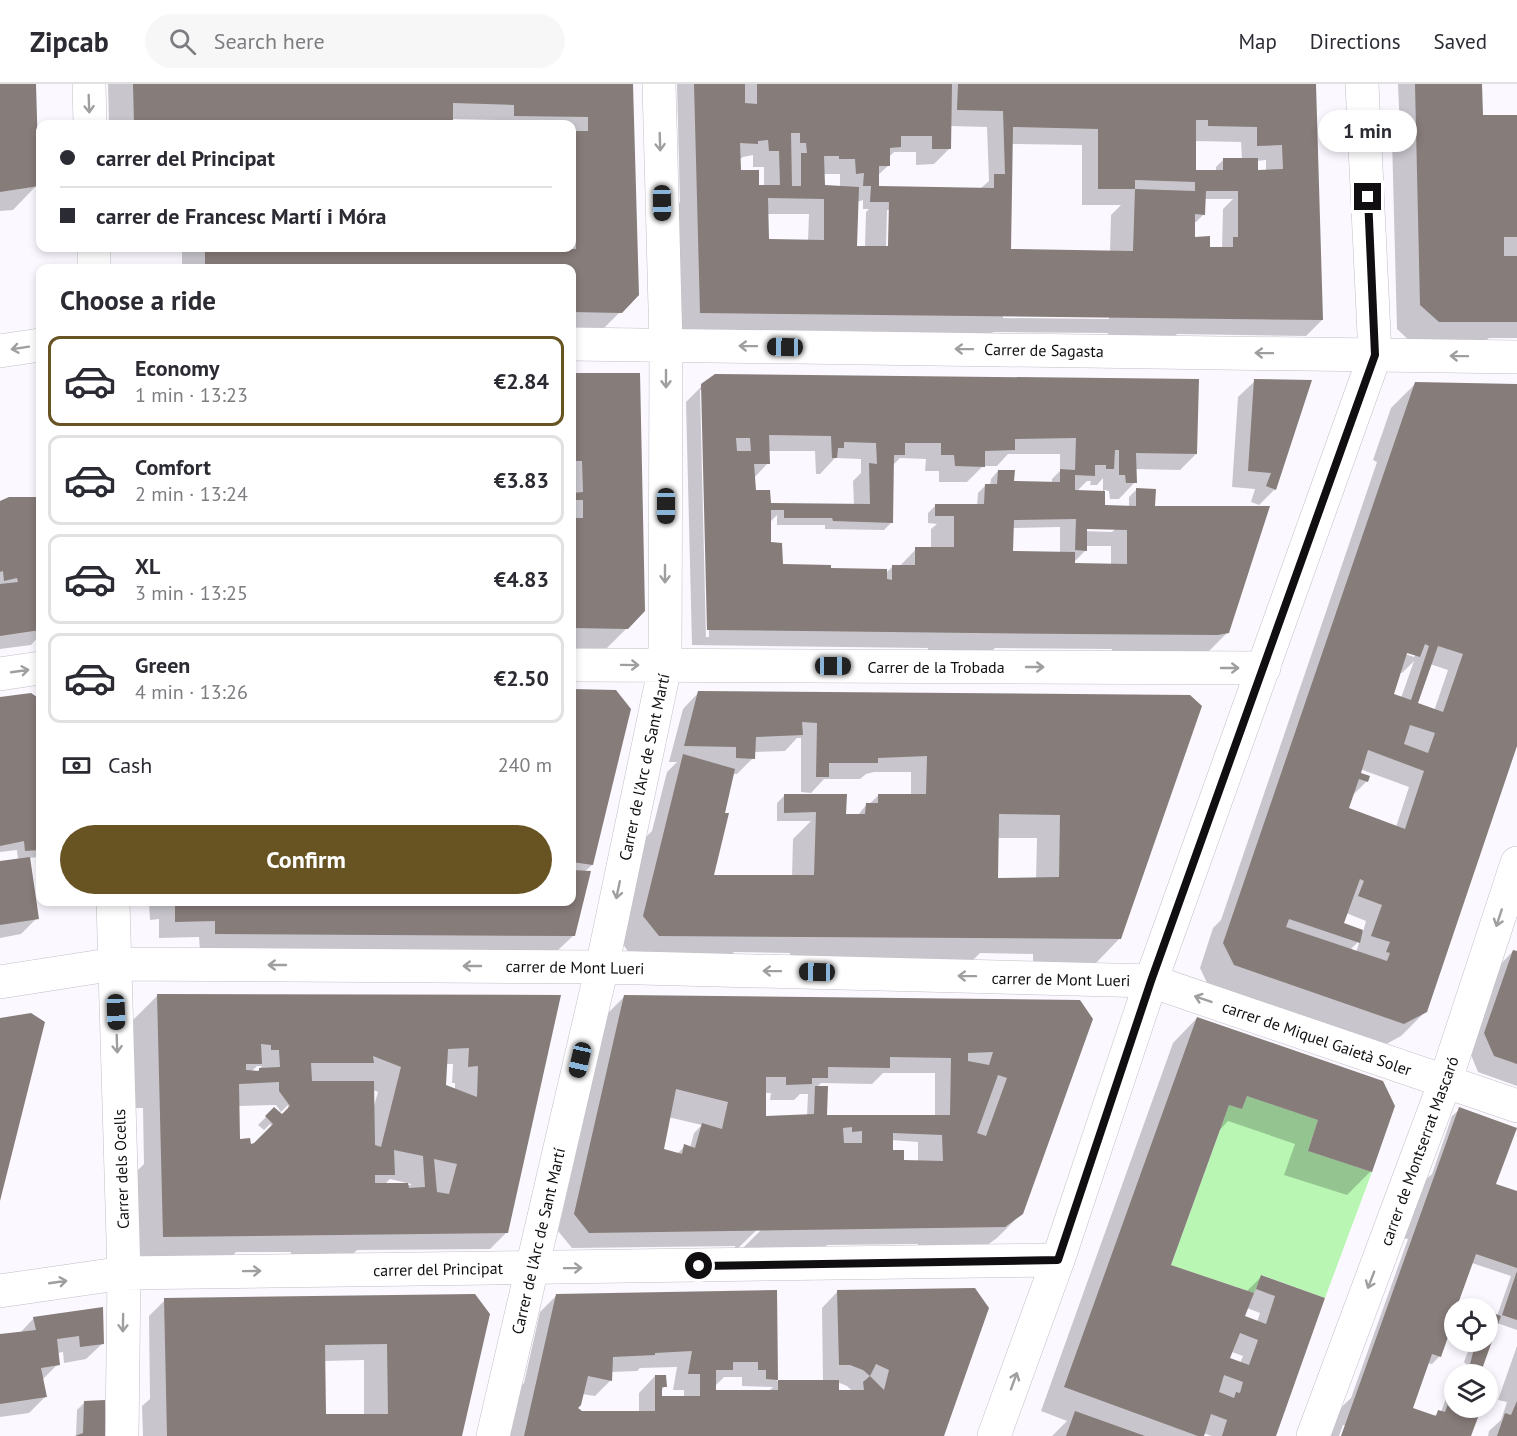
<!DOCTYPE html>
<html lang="en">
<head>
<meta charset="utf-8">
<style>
  body { margin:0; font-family:"PT Sans",sans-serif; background:#f7f7f7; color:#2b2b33; height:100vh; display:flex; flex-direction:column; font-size:22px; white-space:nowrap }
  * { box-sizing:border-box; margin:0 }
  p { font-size:20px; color:#7c7c81 }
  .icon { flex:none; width:33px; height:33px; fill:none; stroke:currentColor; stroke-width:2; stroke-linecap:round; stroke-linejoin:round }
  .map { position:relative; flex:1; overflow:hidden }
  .panel { position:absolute; left:36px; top:180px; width:540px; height:642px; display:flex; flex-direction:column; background:#fff; border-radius:12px; box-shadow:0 3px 9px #0003 }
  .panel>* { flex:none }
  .hud { position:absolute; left:36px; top:36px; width:540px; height:132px; border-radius:12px; box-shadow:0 3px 9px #0003; display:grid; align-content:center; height:132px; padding:0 24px; background:#fff }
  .tools { position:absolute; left:1444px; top:1214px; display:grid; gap:12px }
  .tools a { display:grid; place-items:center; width:54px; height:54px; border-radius:50%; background:#fff; box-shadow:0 3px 9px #0003; font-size:30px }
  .end { position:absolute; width:27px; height:27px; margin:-14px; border:8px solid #100e11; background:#fff; box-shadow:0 0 0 3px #fff }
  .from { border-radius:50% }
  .bubble { position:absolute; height:42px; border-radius:21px; background:#fff; box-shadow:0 3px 9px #0003; font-size:20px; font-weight:600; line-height:42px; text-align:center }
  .car { position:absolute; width:18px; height:36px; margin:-18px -9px; border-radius:8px; box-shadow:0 0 4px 2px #0007; background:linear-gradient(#222 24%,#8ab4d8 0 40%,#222 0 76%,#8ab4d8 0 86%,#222 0) }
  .hud b { display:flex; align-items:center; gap:21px; height:57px; font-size:22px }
  .hud b+b { border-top:2px solid #e1e1e2 }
  .hud i { width:15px; height:15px; background:#2b2b33 }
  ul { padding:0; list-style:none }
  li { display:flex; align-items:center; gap:18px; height:90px; margin:0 12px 9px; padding:0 12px; border:3px solid #e1e1e2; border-radius:12px }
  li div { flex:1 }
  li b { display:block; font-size:22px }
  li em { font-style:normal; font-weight:600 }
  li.on { border-color:#685322 }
  li>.icon { width:54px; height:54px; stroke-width:1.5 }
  h2 { padding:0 24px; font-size:27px; line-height:72px }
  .pay { display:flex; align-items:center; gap:15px; height:66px; padding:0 24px; font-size:22px }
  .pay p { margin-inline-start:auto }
  .action { display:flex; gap:12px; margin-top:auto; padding:12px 24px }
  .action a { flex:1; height:69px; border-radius:36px; background:#685322; color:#fff; font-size:24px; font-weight:600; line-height:69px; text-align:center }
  header { display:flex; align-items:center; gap:36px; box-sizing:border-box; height:84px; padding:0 30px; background:#fff; border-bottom:2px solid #e1e1e2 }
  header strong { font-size:28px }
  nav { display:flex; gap:33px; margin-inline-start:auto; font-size:21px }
  .search { width:420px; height:54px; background:#f7f7f7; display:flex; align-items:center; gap:15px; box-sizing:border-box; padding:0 21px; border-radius:33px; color:#7c7c81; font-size:22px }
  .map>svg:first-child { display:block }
  .green { fill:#b9f6b4 }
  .shadow { fill:#0003; fill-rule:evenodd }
  .building { fill:#867c79; fill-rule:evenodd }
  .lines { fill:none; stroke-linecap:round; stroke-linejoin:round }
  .minor-casing { stroke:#c3bec7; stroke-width:34 }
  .tertiary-casing { stroke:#c3bec7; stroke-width:34 }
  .minor { stroke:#fff; stroke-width:33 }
  .tertiary { stroke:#fff; stroke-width:33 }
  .oneway { stroke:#9f9fa0 }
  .route { stroke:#100e11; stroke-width:8 }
  .labels { text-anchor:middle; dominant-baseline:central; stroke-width:4.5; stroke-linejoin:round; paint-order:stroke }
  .street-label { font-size:16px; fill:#100e11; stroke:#fff }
</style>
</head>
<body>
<header>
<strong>Zipcab</strong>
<div class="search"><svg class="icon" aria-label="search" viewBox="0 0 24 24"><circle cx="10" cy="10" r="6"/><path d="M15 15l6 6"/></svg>Search here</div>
<nav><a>Map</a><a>Directions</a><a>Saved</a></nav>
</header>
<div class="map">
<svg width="1517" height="1352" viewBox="0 0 1517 1352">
  <rect width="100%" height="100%" fill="#fbf8ff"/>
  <!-- green -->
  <path class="green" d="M1247,1012L1318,1036L1308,1067L1372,1088L1325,1214L1262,1191L1254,1209L1171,1181L1229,1021L1242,1025Z"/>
  <!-- shadow -->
  <path class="shadow" d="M0,0H34L37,101L13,126L0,127Z
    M108,0H391V40H109Z
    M394,0H631L637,211L596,252H572V184H182V164H513L514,169L552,167L551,164H572V40H498V36L451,35V40H394Z
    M677,0H1315L1322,236L1306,252L1177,250L1169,258L1108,257V249L993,248L985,256L863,254V247L744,246L736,254L676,253L673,126L680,118ZM950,42L987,43L989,97L980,105L877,104V92L889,81V73L894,68H916V81L934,80L950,64ZM1194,57L1241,58L1242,75H1224L1216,83V88L1194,90ZM1011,60L1082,61V121H1121L1111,131L1110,168L1010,167ZM753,71V83H764V102H757L740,87V75L743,73ZM1266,76V87H1257L1256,77ZM823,90H840V103H823ZM1204,115H1233L1223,125L1222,165H1208L1193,154V138H1196L1204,130ZM863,116V125H869L866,128L865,163H855L857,118ZM887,126H890L889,164H886ZM767,130H809L808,157L768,156ZM1003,231L1109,232V235L1003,234Z
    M1398,0H1480L1481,32H1517V254H1489L1481,261H1414L1397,245L1392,55L1400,47Z
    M572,290H639L644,527L603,568H572Z
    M1255,297L1275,405L1259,421L1251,418L1255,405L1232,403L1238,313Z
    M1415,300L1517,301V656L1426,927L1401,952L1379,964L1210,905L1200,884L1213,844L1221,836L1377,378L1373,376L1391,324ZM1400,568L1416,570L1414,573ZM1414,577L1401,614L1392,611L1399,588L1402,589ZM1430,580L1448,586L1434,627L1416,620ZM1360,685L1409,703L1396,743L1347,725L1350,714L1367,697L1359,690ZM1346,829L1366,837L1363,848L1345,841L1340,846ZM1360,856L1356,868L1350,866Z
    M702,302L1196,370L1180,386L1135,385V398L1119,415H1110L1109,407L1104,406V423H1129V413L1137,405L1153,421L1228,548L1203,573H1112V565L995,564L987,572H928V564L692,561L686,318ZM700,306H703L709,553H706ZM768,367H815L816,390H820L835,374L861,375V389L853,397L854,421L769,420L754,408V394L768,379ZM1008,370H1060V387L1052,395V399L1012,398L998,387L991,395L990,402L986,401L978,409L977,422L936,421L928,429V439L937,440L931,445V465H916L899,483H892L885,490L781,482L770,460V438L777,431V441H825V445L884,446L892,438V382L900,374L926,375L925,387H939V398H967L983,382H997ZM1103,394V408L1077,407L1087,397H1091L1090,401H1097ZM1060,443V469H1012V444ZM1080,444L1115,445L1112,448L1080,447ZM1085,462H1111V481L1074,480V478L1085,467Z
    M9,414H40V551L31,561L0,565V418Z
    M572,607L615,608L592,781L584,788L574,851L557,867L200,866L199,853L159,854V835L150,836L149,818H572Z
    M699,608L1189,613L1120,854L1096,879L1033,878V870L980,869L972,877H790V869L734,868L726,876H634L620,856L644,755L652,747L667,688L677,678H669L683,625ZM797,654H801V708L811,709L824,695H860L866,690L874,688H911V711H879L869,720H867L858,731H844L785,711L777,719V737H811L793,755L792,793H712L732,690H737L753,674L754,668L785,667ZM997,754H1037L1036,795L997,796Z
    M31,610L40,617V773L28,774L37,834L21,850L0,854V778L18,776L17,766L0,768V615Z
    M40,777V799H37L36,781Z
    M1513,867L1517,869V1002L1478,988L1469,966L1497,884Z
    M157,912L559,913L507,1148L490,1165L357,1166L349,1174L291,1175V1168H236L229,1176L139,1177L136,1088L144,1080L143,1024H135L133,936ZM445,980H453L452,999H455V1006L444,1002ZM257,982H262L257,988H251ZM373,1006L378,1008L374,1022ZM276,1021L281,1028L288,1021V1025L284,1032L274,1025L258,1041L264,1046L270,1040L272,1042L254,1061L238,1056V1022ZM390,1095L411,1100V1101H384Z
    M624,913L1079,917L1022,1129L997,1154L979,1167H918V1160L827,1161L819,1169L737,1170L765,1142L763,1140L735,1167V1162L572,1164L558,1147L588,1016L583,1014L600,937ZM883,989H935V1032L824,1033L816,1004L821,999L872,1000ZM765,1009H771L770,1016H794L800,1010H808L807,1033L764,1034ZM668,1033L702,1041L694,1049L690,1064L685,1062L677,1070L662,1066ZM891,1056L918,1058V1078H903L891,1068Z
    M1197,934L1382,998L1371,1087L1347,1111L1284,1091L1295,1060L1228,1037L1218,1048L1169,1182L1246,1208L1262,1192L1324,1215L1274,1352H1212L1203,1349L1202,1352H1052L1067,1337L1041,1327L1173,959ZM1247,1224L1260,1229L1257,1238L1244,1234ZM1232,1268L1243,1272L1240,1279L1229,1275Z
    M1460,1025L1493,1101L1517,1109V1246L1497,1239L1479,1289L1482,1290H1456L1463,1283L1465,1284L1466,1280L1464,1278L1472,1257H1488V1229L1497,1232L1511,1192L1472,1179L1457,1218L1475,1224H1455V1234L1453,1233L1440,1272L1432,1280L1427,1279L1410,1325L1433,1333L1439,1328H1441L1455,1291V1323H1480L1469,1352H1343L1346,1341H1343L1339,1352H1322L1327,1337L1351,1314L1408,1155L1403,1154L1423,1098L1432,1090L1452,1032Z
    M838,1207L942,1352H506L516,1307L524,1299L540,1228L557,1211L776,1208L777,1297L823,1298L822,1224ZM677,1283L673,1306H684V1314H661V1307L665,1302L655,1292L639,1309V1328L581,1329L576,1324L582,1310L595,1312L611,1296V1288L637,1287L640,1284ZM724,1293H742V1302L773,1303L769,1307H714V1303ZM837,1298L847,1302L853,1308H837Z
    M474,1212L460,1352H143L142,1322L150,1315L149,1232L165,1216ZM364,1276V1332H325L324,1277Z
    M34,1234L103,1259L86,1275L64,1279L63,1268L57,1269L58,1280L42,1296L45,1313L29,1329L0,1333V1252L19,1250Z
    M1517,1262V1352H1488L1489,1347L1501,1336L1507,1318L1498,1316Z
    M85,1318L105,1352H76L77,1326Z"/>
  <!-- building -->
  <path class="building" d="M0,0H36L39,102L0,108Z
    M133,0H633L639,211L622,229L572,228V184H205V164H515V167L576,165L575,47H588V33L514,32V21L453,19V40H134Z
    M694,0H745V19L757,20V0H952L951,65H932V52H901V63L890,64V82H879V102L994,104V90H1005L1003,27L957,26L958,0H1316L1323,236L700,229ZM1196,36H1208V42L1257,43V62L1282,61L1283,85L1258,86V74H1223V86H1196ZM1013,43L1098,45V105H1135L1133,167L1011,165ZM791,49H800V59H806L807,69H801V102H792ZM768,56L769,67H779L780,101H759V86H741L740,59L758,60V57ZM824,72H839V75H855L856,90L864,89L863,102H871L870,118H889L888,162H857L859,103L825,101ZM1135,96L1195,98V107L1135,105ZM1206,107H1238V153H1233V163H1210V152L1195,153V130L1205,131ZM768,114L824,115V156L769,155Z
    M1415,0H1482L1483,31H1517V153H1504V172H1517V238H1439L1420,221Z
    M572,289H640L645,527L628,545L572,544V483H573L575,434H583V416H572V409L583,408L582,377H572Z
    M715,290L1199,295L1197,370L1136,369L1137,399H1126L1125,391H1119V366H1115L1114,385H1106V381H1095V392L1075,391V406L1105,407V421L1136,422V404L1156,405L1155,422H1270L1229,549L1218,551L1073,550L707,546L701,300ZM769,351L831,352L832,374H837L838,364H844V358L876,359L877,380L869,379L870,420L771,419L770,406H756L754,380H770ZM736,354H750L751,367H737ZM1076,354L1075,386L1060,385V398L1014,397L1015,386H998L997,400H985L984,420H935V432H954V463H915V481H892V496L887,495V485L831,484V481L783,480L782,459L771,458V426H784V434H832L833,437L893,439L894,371H905V359H941V371H954L955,382L985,383V367L1015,366V355ZM1076,435L1075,466L1087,467V445L1127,446V480L1075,479V468L1013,467L1014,436Z
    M1254,295L1312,296L1276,406L1266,402L1271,389L1248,387Z
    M1415,298L1517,300V662L1427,928L1404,940L1234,881L1223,859ZM1425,560L1429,562L1411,616L1394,610L1407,569L1420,573ZM1438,562L1463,570L1443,628L1418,619ZM1410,641L1435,649L1428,669L1404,660ZM1368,666L1424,687L1405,745L1349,724L1359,695L1368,698L1370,692L1361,689ZM1360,795L1364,797L1358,812L1382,821L1371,852L1390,858L1386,868L1390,869L1387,877L1286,843L1289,835L1360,859L1363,846L1344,839Z
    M9,413H40V546L0,552V500L18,498L17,494L4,497L3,487L0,488V417Z
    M572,605L616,606L631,625L593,781L572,778Z
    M698,607L1190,611L1202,622L1121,855L659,852L643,832L683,670L735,685L725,729H729L714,791H814L816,728L784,729V710H847L846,730H865L866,719H878V710H926L927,672L878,674V679H829V693H816L817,639L802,638L803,651L756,653L755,675L736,674V663L684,662ZM999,730L1060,731L1059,793L998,794Z
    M31,609L40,615V766L25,767L24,757L0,762V613Z
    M30,773L39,835L0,841V777Z
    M572,786L591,787L575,852L215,850V837L175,838V820H166V818H572Z
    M1513,866L1517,867V980L1494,972L1484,949Z
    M157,910L561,911L508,1149L163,1153ZM261,960L271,961V966H279L280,983L259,984V987L246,986V980H262ZM469,964L468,983L478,982L477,1013L446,1001L448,965ZM373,972L401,983L381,1063L375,1061L374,997H312L311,979H374ZM279,998V1007L290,1022L282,1030L274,1023L265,1032L273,1040L254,1059L251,1060L250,1054L240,1055L239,1000ZM394,1066L423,1072L425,1103L409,1104L408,1099H375V1091H395ZM434,1075L457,1080L449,1110L437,1108Z
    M624,911L1080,916L1093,935L1023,1130L1005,1143L589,1149L574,1130ZM993,968L989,981L968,977V969ZM890,973L951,974L950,1031H827L828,1002H815L814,1030L766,1032V993H786V1001L812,1000V994H828V983L890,984ZM998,991L1007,994L986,1052L977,1049ZM676,1005L728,1018L722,1045L702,1039L695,1064L684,1060L682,1070L664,1065ZM852,1043V1048L862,1047V1059H844L843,1044ZM893,1049L942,1051L943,1077L904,1076V1066H893Z
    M31,929L45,938L0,1117V934Z
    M1197,933L1383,997L1395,1022L1372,1088L1308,1067L1318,1036L1247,1012L1242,1025L1229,1021L1171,1181L1254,1209L1245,1232L1266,1240L1275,1212L1256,1205L1261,1191L1325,1214L1276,1352H1222L1227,1336L1211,1330L1204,1352H1198L1064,1303ZM1240,1249L1258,1256L1249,1281L1230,1274ZM1224,1291L1243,1298L1240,1309L1236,1308L1234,1314L1219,1308Z
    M1459,1023L1517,1044L1496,1100L1517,1107V1184L1476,1170L1459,1217L1478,1224H1455V1233L1441,1273L1432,1270L1413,1324L1436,1332L1438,1326L1445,1328L1455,1301V1323H1482L1477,1336L1471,1352H1341Z
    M1517,1187V1236L1502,1231Z
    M975,1204L989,1224L944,1352H524L556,1210L777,1206L778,1296L766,1295V1286H758V1278H733V1286H716V1306H778V1296H839V1306H864L863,1298L870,1292L863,1286L850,1281H839L837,1206ZM692,1267L688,1290H700V1312H662V1303H667L666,1291H655V1327H582L578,1324L581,1321L588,1292L612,1297L613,1273L655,1271V1269ZM876,1280L889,1286L884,1306L870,1292Z
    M475,1210L490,1230L462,1352H167L164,1214ZM387,1260L388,1330H326L325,1261Z
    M103,1223L104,1260L80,1263L79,1252L57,1255L60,1281L41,1284L47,1313L0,1320V1250L36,1246L33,1233Z
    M1488,1227L1501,1232L1481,1288L1486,1290H1459L1462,1282L1469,1284L1476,1257H1488Z
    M105,1316L106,1352H75L83,1349L84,1317Z
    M1517,1317V1352H1497L1505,1329L1511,1331Z
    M1075,1327L1145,1352H1066Z"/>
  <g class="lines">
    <!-- minor casing -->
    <g class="minor-casing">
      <path id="minor" d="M89,0L90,40
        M94,164V184
        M572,260L1517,273
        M0,267L40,261
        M572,581L1264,584
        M0,590L40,584
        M113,818L124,1189L122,1352
        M0,898L115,880L602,883L1151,897L1517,1022
        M0,1207L124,1189L1058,1176
        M493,1352L602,883L665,582L666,261L659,0
        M1313,1352L1445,998L1517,779"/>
    </g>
    <!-- tertiary casing -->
    <g class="tertiary-casing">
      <path id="tertiary" d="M994,1352L1058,1176L1151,897L1375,271L1362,0"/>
    </g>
    <!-- minor -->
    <use href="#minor" class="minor"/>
    <!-- tertiary -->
    <use href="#tertiary" class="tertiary"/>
  </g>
  <!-- one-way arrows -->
  <defs><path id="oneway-shaft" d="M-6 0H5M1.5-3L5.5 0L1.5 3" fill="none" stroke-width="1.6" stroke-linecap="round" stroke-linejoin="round" transform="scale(1.5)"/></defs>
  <g class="oneway">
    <use href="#oneway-shaft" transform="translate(89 20) rotate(88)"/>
    <use href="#oneway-shaft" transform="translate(660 58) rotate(88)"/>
    <use href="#oneway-shaft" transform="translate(748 262) rotate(-179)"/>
    <use href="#oneway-shaft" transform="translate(20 264) rotate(171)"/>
    <use href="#oneway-shaft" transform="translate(964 265) rotate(-179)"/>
    <use href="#oneway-shaft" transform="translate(1264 269) rotate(-179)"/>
    <use href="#oneway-shaft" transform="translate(1459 272) rotate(-179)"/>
    <use href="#oneway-shaft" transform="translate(666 295) rotate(90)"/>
    <use href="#oneway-shaft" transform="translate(665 490) rotate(90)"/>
    <use href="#oneway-shaft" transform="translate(630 581) rotate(1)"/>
    <use href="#oneway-shaft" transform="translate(1035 583)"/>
    <use href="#oneway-shaft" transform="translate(1230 584)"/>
    <use href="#oneway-shaft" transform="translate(20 587) rotate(-8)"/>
    <use href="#oneway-shaft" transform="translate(618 806) rotate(102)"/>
    <use href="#oneway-shaft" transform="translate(1499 834) rotate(108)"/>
    <use href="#oneway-shaft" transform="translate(277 881) rotate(-180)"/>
    <use href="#oneway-shaft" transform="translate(472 882) rotate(-180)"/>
    <use href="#oneway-shaft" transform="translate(772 887) rotate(-179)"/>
    <use href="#oneway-shaft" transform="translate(967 892) rotate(-179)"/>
    <use href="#oneway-shaft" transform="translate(1203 915) rotate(-161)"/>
    <use href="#oneway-shaft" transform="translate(117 960) rotate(88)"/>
    <use href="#oneway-shaft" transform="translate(573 1184) rotate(-1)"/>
    <use href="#oneway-shaft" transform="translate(252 1187) rotate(-1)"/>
    <use href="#oneway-shaft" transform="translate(1371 1196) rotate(111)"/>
    <use href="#oneway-shaft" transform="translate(58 1198) rotate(-8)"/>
    <use href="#oneway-shaft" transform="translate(123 1239) rotate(91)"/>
    <use href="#oneway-shaft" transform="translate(1014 1297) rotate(-70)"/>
  </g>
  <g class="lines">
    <!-- route -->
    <path class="route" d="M699,1182L1058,1176L1151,897L1375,271L1368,113"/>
  </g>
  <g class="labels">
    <!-- street labels -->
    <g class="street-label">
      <text transform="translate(1044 266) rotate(1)">Carrer de Sagasta</text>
      <text x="936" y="583">Carrer de la Trobada</text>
      <text transform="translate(644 683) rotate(-78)">Carrer de l'Arc de Sant Martí</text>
      <text transform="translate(575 883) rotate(1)">carrer de Mont Lueri</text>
      <text transform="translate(1061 895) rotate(1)">carrer de Mont Lueri</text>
      <text transform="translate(1317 954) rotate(19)">carrer de Miquel Gaietà Soler</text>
      <text transform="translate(1419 1067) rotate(-70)">carrer de Montserrat Mascaró</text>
      <text transform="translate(121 1085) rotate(-92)">Carrer dels Ocells</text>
      <text transform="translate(538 1157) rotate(-77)">Carrer de l'Arc de Sant Martí</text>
      <text transform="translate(438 1185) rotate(-1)">carrer del Principat</text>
    </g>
  </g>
</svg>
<div class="tools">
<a><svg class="icon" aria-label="locate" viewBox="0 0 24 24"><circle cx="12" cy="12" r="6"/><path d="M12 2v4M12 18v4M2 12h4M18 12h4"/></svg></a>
<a><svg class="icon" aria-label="layers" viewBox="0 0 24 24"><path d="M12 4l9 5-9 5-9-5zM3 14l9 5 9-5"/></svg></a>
</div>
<i class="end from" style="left:699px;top:1182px"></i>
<i class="end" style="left:1368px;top:113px"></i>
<div class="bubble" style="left:1318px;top:26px;width:99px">1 min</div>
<i class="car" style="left:662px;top:119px;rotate:179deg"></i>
<i class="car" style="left:785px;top:263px;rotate:271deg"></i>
<i class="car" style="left:666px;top:422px;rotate:180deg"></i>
<i class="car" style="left:833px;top:582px;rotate:90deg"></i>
<i class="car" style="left:817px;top:888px;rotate:271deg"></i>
<i class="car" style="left:116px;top:928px;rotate:178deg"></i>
<i class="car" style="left:580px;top:976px;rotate:193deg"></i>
<div class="hud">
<b><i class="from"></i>carrer del Principat</b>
<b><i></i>carrer de Francesc Martí i Móra</b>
</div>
<section class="panel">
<h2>Choose a ride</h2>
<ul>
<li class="on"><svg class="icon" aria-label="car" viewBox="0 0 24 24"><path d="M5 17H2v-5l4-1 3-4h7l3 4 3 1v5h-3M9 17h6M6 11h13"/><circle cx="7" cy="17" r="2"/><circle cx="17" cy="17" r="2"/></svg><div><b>Economy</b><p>1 min · 13:23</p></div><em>€2.84</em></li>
<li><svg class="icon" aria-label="car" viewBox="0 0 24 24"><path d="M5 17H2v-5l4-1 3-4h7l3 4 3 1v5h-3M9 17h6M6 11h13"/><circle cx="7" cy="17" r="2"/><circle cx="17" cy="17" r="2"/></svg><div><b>Comfort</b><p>2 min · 13:24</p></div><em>€3.83</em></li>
<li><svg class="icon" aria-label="car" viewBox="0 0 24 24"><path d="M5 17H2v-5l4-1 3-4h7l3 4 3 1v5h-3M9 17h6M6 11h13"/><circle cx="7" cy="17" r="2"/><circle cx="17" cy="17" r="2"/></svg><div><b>XL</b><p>3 min · 13:25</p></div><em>€4.83</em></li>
<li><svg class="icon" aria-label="car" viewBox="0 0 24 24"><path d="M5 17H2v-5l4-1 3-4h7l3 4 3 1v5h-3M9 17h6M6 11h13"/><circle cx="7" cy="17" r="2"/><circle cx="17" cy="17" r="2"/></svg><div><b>Green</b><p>4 min · 13:26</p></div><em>€2.50</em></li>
</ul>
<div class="pay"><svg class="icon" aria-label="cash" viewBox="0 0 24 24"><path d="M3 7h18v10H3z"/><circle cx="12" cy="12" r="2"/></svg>Cash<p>240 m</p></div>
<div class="action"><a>Confirm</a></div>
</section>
</div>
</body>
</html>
